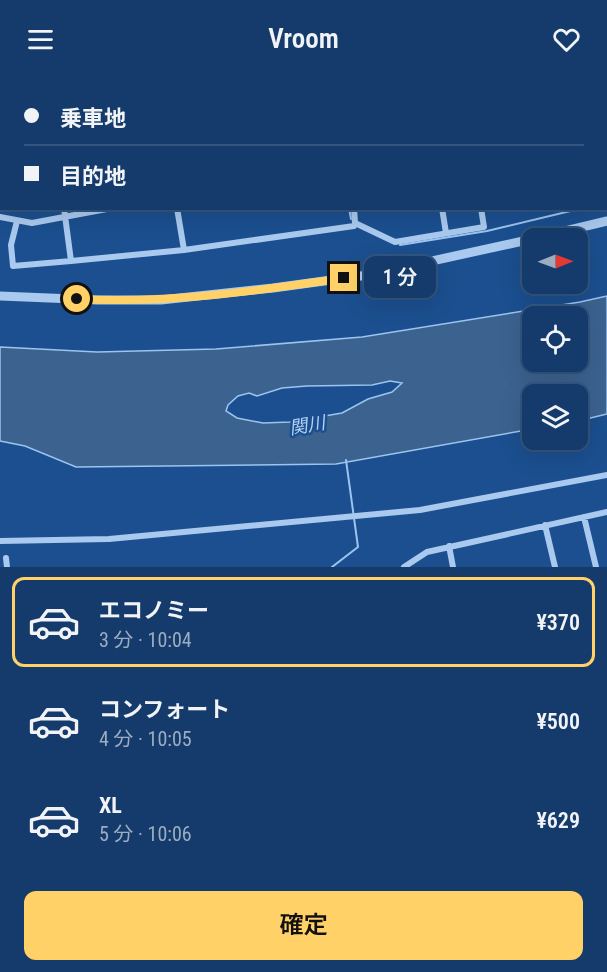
<!DOCTYPE html>
<html lang="ja">
<head>
<meta charset="utf-8">
<style>
  body { margin:0; font-family:"Roboto Condensed","Noto Sans JP",sans-serif; background:#214673; color:#f1f3f6; height:100vh; display:flex; flex-direction:column; font-size:22px; white-space:nowrap }
  * { box-sizing:border-box; margin:0 }
  p { font-size:20px; color:#9dadc1 }
  .icon { flex:none; width:33px; height:33px; fill:none; stroke:currentColor; stroke-width:2; stroke-linecap:round; stroke-linejoin:round }
  .map { position:relative; height:489px; overflow:hidden }
  .side { display:flex; flex-direction:column; background:#143b6b; flex:1 }
  .side>* { flex:none }
  .banner { position:absolute; left:0px; top:0px; width:608px; height:132px; box-shadow:0 6px 24px #0002,0 0 0 2px #33557e; display:grid; align-content:center; height:132px; padding:0 24px; background:#143b6b }
  .needle { width:39px; rotate:89deg }
  .buttons { position:absolute; left:522px; top:150px; display:grid; gap:12px }
  .buttons a { display:grid; place-items:center; width:66px; height:66px; border-radius:12px; background:#143b6b; box-shadow:0 6px 24px #0002,0 0 0 2px #33557e; font-size:30px }
  .end { position:absolute; width:27px; height:27px; margin:-14px; border:8px solid #ffd166; background:#111; box-shadow:0 0 0 3px #111 }
  .from { border-radius:50% }
  .bubble { position:absolute; height:42px; border-radius:12px; background:#143b6b; box-shadow:0 6px 24px #0002,0 0 0 2px #33557e; font-size:20px; font-weight:600; line-height:42px; text-align:center }
  .banner b { display:flex; align-items:center; gap:21px; height:57px; font-size:22px }
  .banner b+b { border-top:2px solid #33557e }
  .banner i { width:15px; height:15px; background:#f1f3f6 }
  ul { padding:10px 0 0; list-style:none }
  li { display:flex; align-items:center; gap:18px; height:90px; margin:0 12px 9px; padding:0 12px; border:3px solid transparent; border-radius:12px }
  li div { flex:1 }
  li b { display:block; font-size:22px }
  li em { font-style:normal; font-weight:600 }
  li.on { border-color:#ffd166 }
  li>.icon { width:54px; height:54px; stroke-width:1.5 }
  .action { display:flex; gap:12px; margin-top:auto; padding:12px 24px }
  .action a { flex:1; height:69px; border-radius:12px; background:#ffd166; color:#111; font-size:24px; font-weight:600; line-height:69px; text-align:center }
  header { display:flex; justify-content:space-between; align-items:center; height:78px; padding:0 24px; background:#143b6b; font-size:27px; font-weight:600 }
  .map>svg:first-child { display:block }
  .water { fill:#3c6290; stroke:#9cc4f0; stroke-width:1.5; fill-rule:evenodd }
  .lines { fill:none; stroke-linecap:round; stroke-linejoin:round }
  .stream { stroke:#9cc4f0; stroke-width:2 }
  .minor { stroke:#a9c9ee; stroke-width:6 }
  .tertiary { stroke:#a9c9ee; stroke-width:9 }
  .route { stroke:#ffd166; stroke-width:8 }
  .labels { text-anchor:middle; dominant-baseline:central; stroke-width:5; stroke-linejoin:round; paint-order:stroke }
  .water-label { font-size:18px; font-style:italic; fill:#b5d3f5; stroke:#1b4f8f }
</style>
</head>
<body>
<header><svg class="icon" aria-label="menu" viewBox="0 0 24 24"><path d="M4 6h16M4 12h16M4 18h16"/></svg>Vroom<svg class="icon" aria-label="heart" viewBox="0 0 24 24"><path d="M12 20l-8-8c-3-5 5-10 8-4 3-6 11-1 8 4z"/></svg></header>
<div class="map">
<svg width="607" height="489" viewBox="0 0 607 489">
  <rect width="100%" height="100%" fill="#1b4f8f"/>
  <!-- water -->
  <path class="water" d="M607,218V336L578,343V316H532V351L336,386L76,389L25,368L0,363V269L97,274L216,271L362,259L580,224ZM532,238H578V284H532ZM390,303L402,305L392,314L368,321L342,335L290,344L263,345L237,340L226,333L228,327L238,318L249,315L257,318L282,310L307,308L372,307Z"/>
  <g class="lines">
    <!-- stream -->
    <path class="stream" d="M606,125H607
      M349,130L351,141
      M400,167L487,153L583,130
      M332,489L358,469L346,382"/>
    <!-- minor -->
    <path class="minor" d="M105,0L106,2
      M407,0L409,2
      M464,0V2
      M156,2V0
      M279,2V0
      M0,64L2,63
      M606,82L607,81
      M64,130L71,183L184,172L354,148L355,145
      M177,130L184,172
      M354,130L355,145
      M442,130L446,155
      M0,139L32,145L112,130
      M17,143L11,167L13,188L71,183
      M355,145L395,164L484,149L481,130
      M584,439L596,489
      M545,447L555,489
      M0,463L109,461L420,432L607,397
      M449,468L453,489
      M6,480L7,489
      M404,489L427,474L607,434"/>
    <!-- tertiary -->
    <path class="tertiary" d="M536,160L607,143
      M0,218L98,222H161L273,210L368,197L532,161"/>
  </g>
  <g class="lines">
    <!-- route -->
    <path class="route" d="M77,221C167,226 256,213 344,200"/>
  </g>
  <g class="labels">
    <!-- water labels -->
    <g class="water-label">
      <text transform="translate(307 347) rotate(-10)">関川</text>
    </g>
  </g>
</svg>
<div class="buttons">
<a><svg class="needle" viewBox="-14 -14 28 28"><path d="M0-13l5 13h-10z" fill="#e53935"/><path d="M0 13l5-13h-10z" fill="#9dadc1"/></svg></a>
<a><svg class="icon" aria-label="locate" viewBox="0 0 24 24"><circle cx="12" cy="12" r="6"/><path d="M12 2v4M12 18v4M2 12h4M18 12h4"/></svg></a>
<a><svg class="icon" aria-label="layers" viewBox="0 0 24 24"><path d="M12 4l9 5-9 5-9-5zM3 14l9 5 9-5"/></svg></a>
</div>
<i class="end from" style="left:77px;top:221px"></i>
<i class="end" style="left:344px;top:200px"></i>
<div class="bubble" style="left:364px;top:178px;width:72px">1 分</div>
<div class="banner">
<b><i class="from"></i>乗車地</b>
<b><i></i>目的地</b>
</div>
</div>
<section class="side">
<ul>
<li class="on"><svg class="icon" aria-label="car" viewBox="0 0 24 24"><path d="M5 17H2v-5l4-1 3-4h7l3 4 3 1v5h-3M9 17h6M6 11h13"/><circle cx="7" cy="17" r="2"/><circle cx="17" cy="17" r="2"/></svg><div><b>エコノミー</b><p>3 分 · 10:04</p></div><em>¥370</em></li>
<li><svg class="icon" aria-label="car" viewBox="0 0 24 24"><path d="M5 17H2v-5l4-1 3-4h7l3 4 3 1v5h-3M9 17h6M6 11h13"/><circle cx="7" cy="17" r="2"/><circle cx="17" cy="17" r="2"/></svg><div><b>コンフォート</b><p>4 分 · 10:05</p></div><em>¥500</em></li>
<li><svg class="icon" aria-label="car" viewBox="0 0 24 24"><path d="M5 17H2v-5l4-1 3-4h7l3 4 3 1v5h-3M9 17h6M6 11h13"/><circle cx="7" cy="17" r="2"/><circle cx="17" cy="17" r="2"/></svg><div><b>XL</b><p>5 分 · 10:06</p></div><em>¥629</em></li>
</ul>
<div class="action"><a>確定</a></div>
</section>
</body>
</html>
